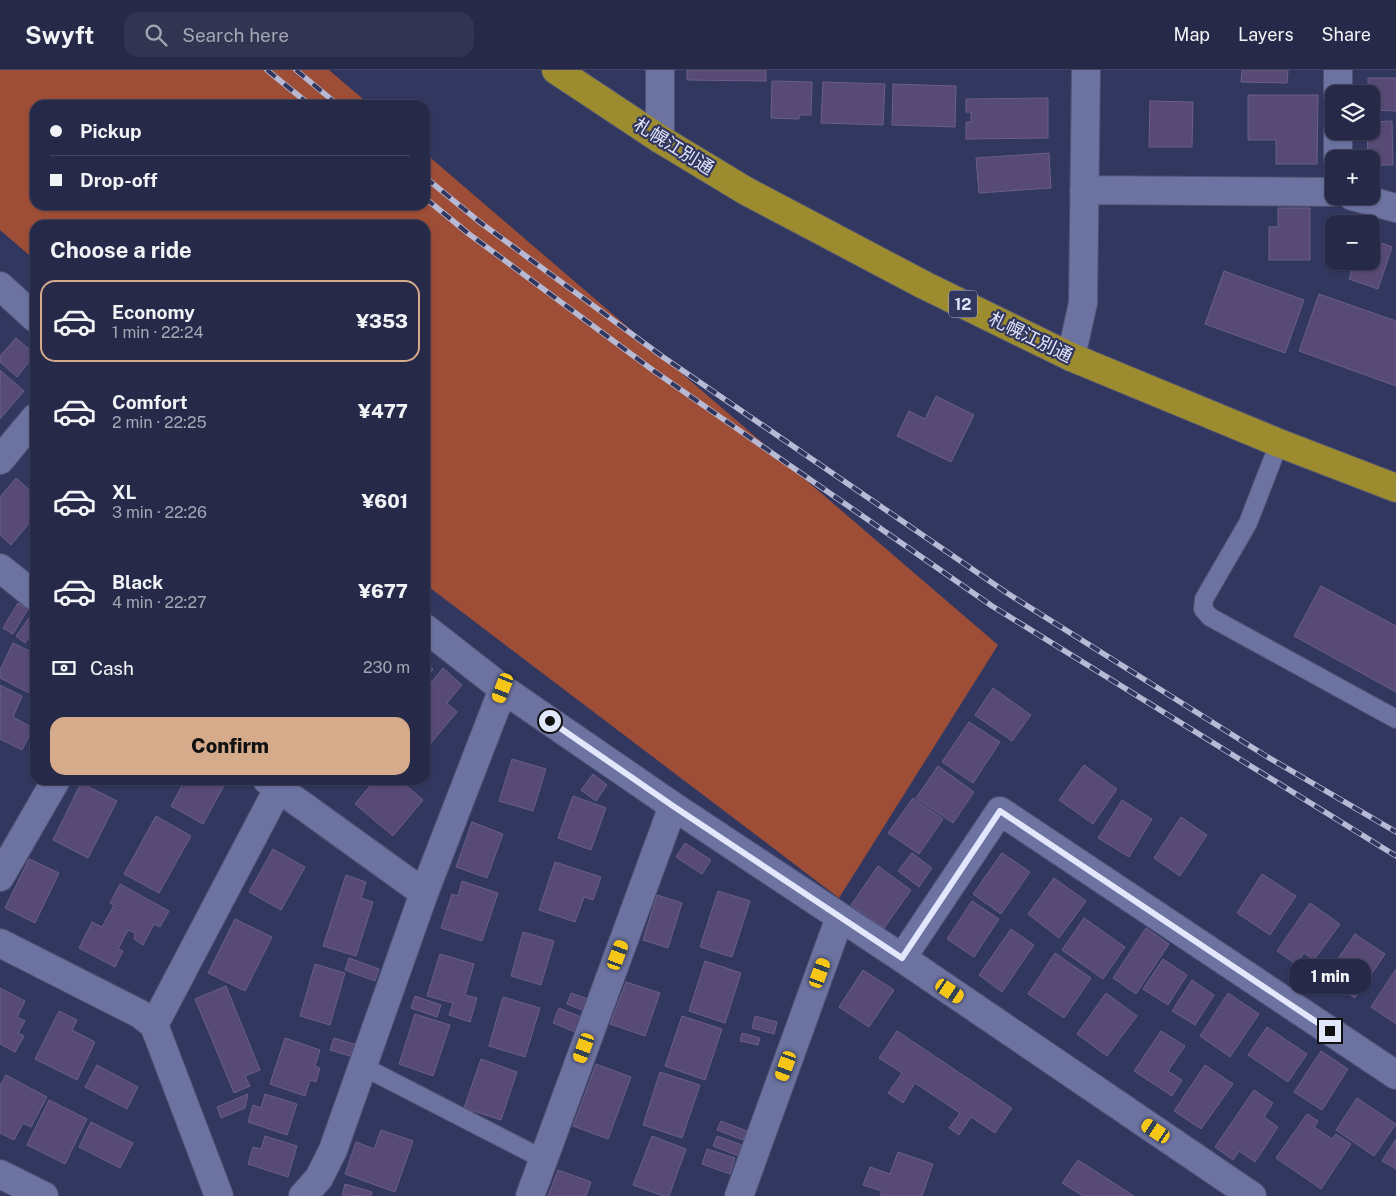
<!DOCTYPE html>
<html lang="en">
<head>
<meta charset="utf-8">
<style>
  body { margin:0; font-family:"Public Sans","Noto Sans JP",sans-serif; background:#323552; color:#f1f3f6; height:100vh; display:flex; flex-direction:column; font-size:19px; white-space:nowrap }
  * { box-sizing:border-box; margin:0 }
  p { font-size:16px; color:#a4a6b4 }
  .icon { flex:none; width:28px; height:28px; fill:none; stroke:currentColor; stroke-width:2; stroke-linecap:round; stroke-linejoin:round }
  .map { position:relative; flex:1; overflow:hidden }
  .drawer { position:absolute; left:30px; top:150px; width:400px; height:565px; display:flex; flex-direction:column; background:#262948; border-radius:15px; box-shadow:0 1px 4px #0004,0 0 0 1px #424560 }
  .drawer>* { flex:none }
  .guide { position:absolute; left:30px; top:30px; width:400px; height:110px; border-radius:15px; box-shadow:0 1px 4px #0004,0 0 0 1px #424560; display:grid; align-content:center; height:110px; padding:0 20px; background:#262948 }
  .tools { position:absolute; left:1325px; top:15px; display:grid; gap:10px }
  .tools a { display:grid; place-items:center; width:55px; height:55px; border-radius:10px; background:#262948; box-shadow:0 1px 4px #0004,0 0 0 1px #424560; font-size:25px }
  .end { position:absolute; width:22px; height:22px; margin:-11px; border:6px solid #e3e7fc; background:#111; box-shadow:0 0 0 2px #111 }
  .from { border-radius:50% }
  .bubble { position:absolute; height:35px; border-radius:15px; background:#262948; box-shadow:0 1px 4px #0004,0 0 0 1px #424560; font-size:16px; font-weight:800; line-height:35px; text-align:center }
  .car { position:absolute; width:15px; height:30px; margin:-15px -8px; border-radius:6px; box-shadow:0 0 4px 1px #0007; background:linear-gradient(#f5c518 24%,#345 0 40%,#f5c518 0 76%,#345 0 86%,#f5c518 0) }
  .guide b { display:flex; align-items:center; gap:18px; height:48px; font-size:19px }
  .guide b+b { border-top:1px solid #424560 }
  .guide i { width:12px; height:12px; background:#f1f3f6 }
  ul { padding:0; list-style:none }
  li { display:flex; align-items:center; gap:15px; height:82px; margin:0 10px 8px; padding:0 10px; border:2px solid transparent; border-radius:15px }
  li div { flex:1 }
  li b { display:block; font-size:19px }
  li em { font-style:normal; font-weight:800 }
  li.on { border-color:#d6ab8b }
  li>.icon { width:45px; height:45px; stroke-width:1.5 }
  h2 { padding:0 20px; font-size:22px; line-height:60px }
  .pay { display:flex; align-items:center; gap:12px; height:55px; padding:0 20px; font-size:19px }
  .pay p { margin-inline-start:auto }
  .action { display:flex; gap:10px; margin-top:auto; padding:10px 20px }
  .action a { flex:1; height:58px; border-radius:15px; background:#d6ab8b; color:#111; font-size:20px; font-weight:800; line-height:58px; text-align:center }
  header { display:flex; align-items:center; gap:30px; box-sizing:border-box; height:70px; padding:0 25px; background:#262948; border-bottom:1px solid #424560 }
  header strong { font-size:24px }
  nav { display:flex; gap:28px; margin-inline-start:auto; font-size:18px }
  .search { width:350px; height:45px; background:#323552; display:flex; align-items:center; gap:12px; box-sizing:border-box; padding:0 18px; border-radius:15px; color:#a4a6b4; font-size:19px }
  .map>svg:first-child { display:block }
  .forest { fill:#9e4e37 }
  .building { fill:#574a75; stroke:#6b5e8b }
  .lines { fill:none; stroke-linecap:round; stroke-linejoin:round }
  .service-casing { stroke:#4f5274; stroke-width:20 }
  .minor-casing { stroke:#4f5274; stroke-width:30 }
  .trunk-casing { stroke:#4f5274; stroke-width:30 }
  .service { stroke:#6c73a1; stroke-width:18 }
  .minor { stroke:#6c73a1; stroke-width:28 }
  .trunk { stroke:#9d8b30; stroke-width:28 }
  .rail-casing { stroke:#b6bad4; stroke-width:5.5 }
  .rail { stroke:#323760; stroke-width:4; stroke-dasharray:11; stroke-linecap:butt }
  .route { stroke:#e3e7fc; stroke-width:6 }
  .labels { text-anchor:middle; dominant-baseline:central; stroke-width:4.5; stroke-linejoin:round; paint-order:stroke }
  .shield { fill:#323760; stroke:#aeb2cd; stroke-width:1 }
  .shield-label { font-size:16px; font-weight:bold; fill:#e3e7fc }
  .street-label { font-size:18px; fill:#e3e7fc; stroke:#323760 }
</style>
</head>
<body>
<header>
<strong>Swyft</strong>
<div class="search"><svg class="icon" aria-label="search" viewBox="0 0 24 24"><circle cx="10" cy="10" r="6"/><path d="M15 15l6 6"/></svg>Search here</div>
<nav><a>Map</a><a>Layers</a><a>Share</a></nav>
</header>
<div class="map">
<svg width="1396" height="1126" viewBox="0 0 1396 1126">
  <rect width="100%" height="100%" fill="#323760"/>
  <!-- forest -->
  <path class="forest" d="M0,0H329L370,35H35V135H425V83L998,575L839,828L425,514V155H35V190L0,160Z"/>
  <!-- building -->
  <path class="building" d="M687,0H766V11L687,10Z
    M1242,0H1288L1287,13L1241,12Z
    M1368,8H1396V41L1371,40V24H1368Z
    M772,11L812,12L811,45H799V49L771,48Z
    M823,12L885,14L883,55L821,53Z
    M893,14L956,16L955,57L892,55Z
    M1248,25H1318L1317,94H1276V70H1248Z
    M1048,28V68L966,69V52H971V42H966V29Z
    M1150,31L1193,32L1192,77H1149Z
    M1392,51L1393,95H1371V89H1368L1367,61H1371V52Z
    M1049,83L1051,118L979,123L976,88Z
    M1278,138H1310V190H1269V157H1278Z
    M1371,169L1392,177L1378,219L1349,209L1355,191H1371Z
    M1224,201L1304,230L1285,283L1205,254Z
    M1319,224L1396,251V316L1299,281Z
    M16,268L35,284L17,307L0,292V286Z
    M0,300L24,321L0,349Z
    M936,326L974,345L951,392L897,366L909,341L925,349Z
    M16,408L35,425V446L11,475L0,465V427Z
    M1321,516L1396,556V622L1294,566Z
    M18,533L28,539L13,564L3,558Z
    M32,544L35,547V559L25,573L16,566Z
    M13,573L35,584V626L0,608V600Z
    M425,593L433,599L425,610Z
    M443,598L462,615L447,633L457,642L425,680V620Z
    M0,615L22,626L13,647L33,658L22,680L0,669Z
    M993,618L1031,645L1012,671L975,645Z
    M969,652L1000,672L973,713L942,692Z
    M512,689L546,699L533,741L499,731Z
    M1084,695L1117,719L1093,754L1059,730Z
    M938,696L974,722L953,753L916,728Z
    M593,704L607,715L596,731L581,720Z
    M185,710H227L203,754L171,736Z
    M375,710H400L423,730L393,766L355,734Z
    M81,713L117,731L88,788L53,770Z
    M573,726L606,738L591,780L558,768Z
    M913,728L943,749L919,784L888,763Z
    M1122,730L1152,749L1129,787L1098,768Z
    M156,746L191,766L159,823L124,804Z
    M1181,747L1207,765L1180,806L1154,788Z
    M472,752L503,764L487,808L456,797Z
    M685,773L711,790L702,804L676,787Z
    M273,779L305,797L281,840L249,822Z
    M912,783L932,798L919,817L898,801Z
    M1002,783L1030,802L1001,844L973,824Z
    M29,789L59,803L35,853L5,838Z
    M555,792L601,807L593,830L584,827L575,852L539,840Z
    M878,796L911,820L884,858L851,835Z
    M1262,804L1296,826L1270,865L1237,843Z
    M346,805L366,812L361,828L373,832L356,886L323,876Z
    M1054,808L1086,831L1059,868L1028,844Z
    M462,811L498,823L482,871L441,858L452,824L458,826Z
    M120,814L169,841L160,857L154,854L143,875L134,869L135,863L128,860L118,879L123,881L115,897L79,878L92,852L102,857L114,835L110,833Z
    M718,821L750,831L732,887L700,877Z
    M657,825L682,833L668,878L643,870Z
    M972,831L999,849L974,887L947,869Z
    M1310,833L1340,854L1314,890L1304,883L1296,894L1277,881Z
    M1084,848L1125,877L1103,909L1062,880Z
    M235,849L272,867L245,921L208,903Z
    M1146,858L1169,874L1136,924L1113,908Z
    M1011,859L1034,875L1002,922L979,905Z
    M523,862L554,871L541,915L511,906Z
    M1355,864L1385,884L1355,928L1325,908Z
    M1055,883L1091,908L1064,948L1028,924Z
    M440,884L474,894L465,925L477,928L470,952L449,945L453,933L427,926Z
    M349,888L379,899L375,911L345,900Z
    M1163,889L1187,905L1168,935L1143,919Z
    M705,891L741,903L725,953L689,941Z
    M315,894L345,903L330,955L300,946Z
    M1396,899V954L1371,937Z
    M863,900L894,920L869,957L839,937Z
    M1192,910L1214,925L1195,955L1172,941Z
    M626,912L660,923L645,966L610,954Z
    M226,916L260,1000L245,1006L250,1016L234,1023L195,929Z
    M0,918L25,931L17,947L25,951L18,963L24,966L15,982L0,974Z
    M571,923L591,930L587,942L567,934Z
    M1106,923L1137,946L1107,986L1077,964Z
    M1228,923L1259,944L1230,987L1200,966Z
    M415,926L441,935L437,947L411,938Z
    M503,927L540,938L525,987L489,976Z
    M559,938L586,949L580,964L553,953Z
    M59,941L77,950L72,960L95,972L77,1010L35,989Z
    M415,944L450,955L433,1006L399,994Z
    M682,946L722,959L705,1010L665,996Z
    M755,946L777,952L774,964L752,958Z
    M1267,957L1307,984L1288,1012L1248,985Z
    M897,961L1012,1038L995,1063L971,1047L959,1065L949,1058L960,1043L915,1013L903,1033L888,1023L902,1003L879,988Z
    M1161,961L1185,976L1168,1001L1182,1010L1172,1026L1134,1001Z
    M742,963L760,968L758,975L740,971Z
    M285,968L320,980L315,996L320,998L316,1012L310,1010L305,1026L270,1014Z
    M334,968L357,975L353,987L330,980Z
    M1321,981L1348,999L1322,1040L1294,1022Z
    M481,989L517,1002L501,1050L464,1038Z
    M596,994L631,1007L608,1069L573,1056Z
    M97,995L138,1017L127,1039L85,1017Z
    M1205,995L1233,1014L1201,1059L1174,1041Z
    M660,1002L700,1015L682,1068L643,1055Z
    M6,1005L47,1027L31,1057L23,1053L14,1070L0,1063V1016Z
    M1254,1020L1273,1033L1264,1047L1278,1057L1255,1092L1239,1081L1233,1090L1215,1077Z
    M248,1024L245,1038L221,1048L217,1037Z
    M265,1024L297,1034L287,1065L248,1052L253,1035L261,1038Z
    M1357,1028L1396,1054L1374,1086L1336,1060Z
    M49,1030L87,1049L65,1094L27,1075Z
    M1307,1044L1318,1051L1314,1057L1332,1069L1336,1064L1351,1074L1321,1119L1276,1088Z
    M721,1051L747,1061L743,1070L717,1060Z
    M91,1052L133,1073L120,1098L79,1077Z
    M381,1060L413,1071L395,1122L345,1104L356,1072L374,1079Z
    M265,1066L297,1076L288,1107L248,1094L253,1077L261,1079Z
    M652,1066L686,1079L669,1126H663L633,1115Z
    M717,1066L745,1076L741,1087L713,1076Z
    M1396,1069V1099L1382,1091Z
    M707,1079L735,1088L730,1104L702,1094Z
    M898,1082L933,1094L922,1126H880L882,1121L863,1115L870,1097L890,1104Z
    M1078,1090L1134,1126H1083L1062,1113Z
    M558,1100L591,1112L586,1126H548Z
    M345,1114L372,1122L371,1126L342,1125Z"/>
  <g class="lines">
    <!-- service casing -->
    <g class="service-casing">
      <path id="service" d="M1279,373L1248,453L1204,529L1203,539L1210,547L1396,649
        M364,997L543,1089"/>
    </g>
    <!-- minor casing -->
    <g class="minor-casing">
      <path id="minor" d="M1338,24V0
        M660,69V0
        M1338,89V61
        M1084,120L1334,122
        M1352,126L1396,138
        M0,216L35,248
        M1071,287L1083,233L1086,0
        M0,390L35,348
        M0,498L35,526
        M425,558L503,619L673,736L902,888L1252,1126
        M267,710L424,823
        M0,807L56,710
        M0,873L140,944L154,955L219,1126
        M902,888L1000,741L1396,1005
        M154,955L278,719
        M0,1104L44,1126
        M303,1126L319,1108L333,1080L424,823L503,619
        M530,1126L673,736
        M739,1126L840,847"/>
    </g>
    <!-- trunk casing -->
    <g class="trunk-casing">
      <path id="trunk" d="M556,0L660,69L746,121L924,215L1071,287L1279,373L1396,418"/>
    </g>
    <!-- service -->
    <use href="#service" class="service"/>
    <!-- minor -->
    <use href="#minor" class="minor"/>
    <!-- trunk -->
    <use href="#trunk" class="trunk"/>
    <!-- rail casing -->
    <g class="rail-casing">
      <path id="rail" d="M267,0L310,35
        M296,0L338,35
        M425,107L481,153L663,287L1007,523L1266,686L1396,762
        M425,128L469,164L654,301L992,536L1396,786"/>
    </g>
    <!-- rail -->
    <use href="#rail" class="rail"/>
  </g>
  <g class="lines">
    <!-- route -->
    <path class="route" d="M550,651L673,736L902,888L1000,741L1330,961"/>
  </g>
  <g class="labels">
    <!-- shield labels -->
    <rect class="shield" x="949" y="220.5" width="28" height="27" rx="4"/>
    <g class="shield-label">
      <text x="963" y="234">12</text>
    </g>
    <!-- street labels -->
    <g class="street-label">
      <text transform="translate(674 76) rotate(32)">札幌江別通</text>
      <text transform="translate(1031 267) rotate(26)">札幌江別通</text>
    </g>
  </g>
</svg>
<div class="tools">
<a><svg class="icon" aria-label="layers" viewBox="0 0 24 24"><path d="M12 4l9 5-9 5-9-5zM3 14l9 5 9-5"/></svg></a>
<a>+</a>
<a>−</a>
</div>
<i class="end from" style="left:550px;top:651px"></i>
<i class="end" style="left:1330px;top:961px"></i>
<div class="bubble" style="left:1289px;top:889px;width:82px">1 min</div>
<i class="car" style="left:503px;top:618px;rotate:201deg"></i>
<i class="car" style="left:618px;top:885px;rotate:20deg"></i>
<i class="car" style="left:820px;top:903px;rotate:20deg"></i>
<i class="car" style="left:950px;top:921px;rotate:124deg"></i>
<i class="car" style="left:584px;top:978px;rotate:200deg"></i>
<i class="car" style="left:786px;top:996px;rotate:200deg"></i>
<i class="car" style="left:1156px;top:1061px;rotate:304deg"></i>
<div class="guide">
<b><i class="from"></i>Pickup</b>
<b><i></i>Drop-off</b>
</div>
<section class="drawer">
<h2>Choose a ride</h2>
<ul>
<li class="on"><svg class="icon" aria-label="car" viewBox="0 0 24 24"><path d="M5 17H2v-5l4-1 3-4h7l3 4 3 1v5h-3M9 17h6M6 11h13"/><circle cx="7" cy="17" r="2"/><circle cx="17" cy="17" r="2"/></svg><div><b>Economy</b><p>1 min · 22:24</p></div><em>¥353</em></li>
<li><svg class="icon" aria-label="car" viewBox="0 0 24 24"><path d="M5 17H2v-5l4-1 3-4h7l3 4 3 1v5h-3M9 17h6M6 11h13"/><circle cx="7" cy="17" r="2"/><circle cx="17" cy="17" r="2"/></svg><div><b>Comfort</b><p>2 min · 22:25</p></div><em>¥477</em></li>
<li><svg class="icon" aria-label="car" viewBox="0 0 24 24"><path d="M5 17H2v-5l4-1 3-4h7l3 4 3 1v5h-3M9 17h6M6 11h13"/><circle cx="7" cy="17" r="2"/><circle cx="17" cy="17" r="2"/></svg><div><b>XL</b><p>3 min · 22:26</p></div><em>¥601</em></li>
<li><svg class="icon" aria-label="car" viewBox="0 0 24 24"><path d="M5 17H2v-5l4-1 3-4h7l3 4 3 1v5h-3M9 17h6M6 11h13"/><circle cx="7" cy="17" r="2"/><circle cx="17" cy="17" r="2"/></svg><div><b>Black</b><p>4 min · 22:27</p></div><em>¥677</em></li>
</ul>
<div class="pay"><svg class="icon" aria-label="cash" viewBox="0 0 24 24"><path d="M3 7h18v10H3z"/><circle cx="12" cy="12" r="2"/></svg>Cash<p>230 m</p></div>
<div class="action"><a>Confirm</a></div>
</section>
</div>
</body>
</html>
